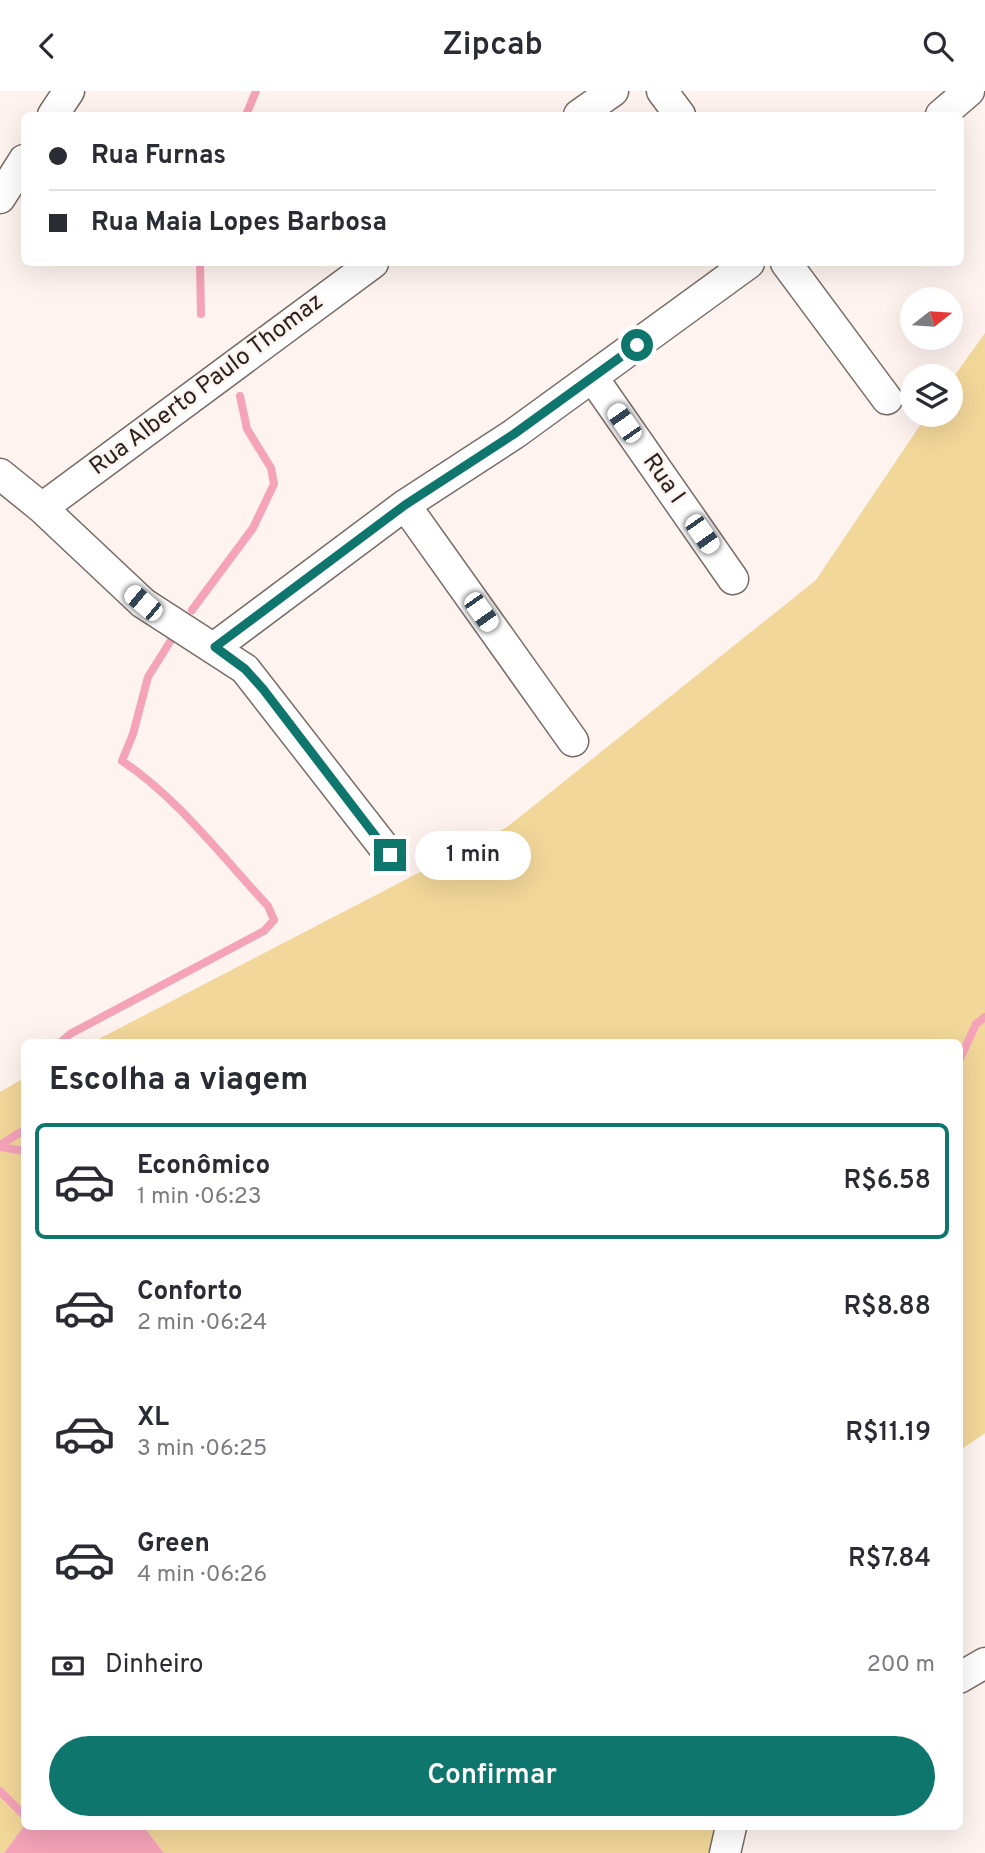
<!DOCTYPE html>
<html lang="pt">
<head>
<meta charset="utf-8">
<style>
  body { margin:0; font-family:Overpass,sans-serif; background:#f2f2f3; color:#2b2b33; height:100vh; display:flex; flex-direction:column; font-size:26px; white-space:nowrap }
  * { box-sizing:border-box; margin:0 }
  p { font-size:23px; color:#7c7c81 }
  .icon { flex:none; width:38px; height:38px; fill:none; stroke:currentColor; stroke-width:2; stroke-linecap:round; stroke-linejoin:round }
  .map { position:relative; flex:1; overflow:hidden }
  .panel { position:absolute; left:21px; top:948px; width:942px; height:791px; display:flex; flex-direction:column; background:#fff; border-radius:10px; box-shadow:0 7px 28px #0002 }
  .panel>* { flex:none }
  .guide { position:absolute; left:21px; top:21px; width:943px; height:154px; border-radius:10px; box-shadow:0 7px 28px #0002; display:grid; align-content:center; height:154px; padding:0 28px; background:#fff }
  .needle { width:46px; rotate:73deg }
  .buttons { position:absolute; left:900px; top:196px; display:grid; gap:14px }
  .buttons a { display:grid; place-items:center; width:63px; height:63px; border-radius:50%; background:#fff; box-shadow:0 7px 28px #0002; font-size:35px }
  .end { position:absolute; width:32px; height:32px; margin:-16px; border:9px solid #0f766e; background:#fff; box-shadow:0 0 0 4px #fff }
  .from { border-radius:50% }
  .bubble { position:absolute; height:49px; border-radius:24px; background:#fff; box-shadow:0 7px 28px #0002; font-size:23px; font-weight:600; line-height:49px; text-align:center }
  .car { position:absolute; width:21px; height:42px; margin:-21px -10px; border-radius:9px; box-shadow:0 0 5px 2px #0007; background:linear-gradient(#fff 24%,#345 0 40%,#fff 0 76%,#345 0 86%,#fff 0) }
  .guide b { display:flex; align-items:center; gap:24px; height:66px; font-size:26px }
  .guide b+b { border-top:2px solid #e1e1e2 }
  .guide i { width:18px; height:18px; background:#2b2b33 }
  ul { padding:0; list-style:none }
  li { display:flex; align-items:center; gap:21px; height:116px; margin:0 14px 10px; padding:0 14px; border:4px solid transparent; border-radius:10px }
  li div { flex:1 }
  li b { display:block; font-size:26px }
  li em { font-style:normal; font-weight:600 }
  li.active { border-color:#0f766e }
  li>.icon { width:63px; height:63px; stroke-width:1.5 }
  h2 { padding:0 28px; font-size:32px; line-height:84px }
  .pay { display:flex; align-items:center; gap:18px; height:77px; padding:0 28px; font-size:26px }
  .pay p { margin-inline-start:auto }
  .action { display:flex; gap:14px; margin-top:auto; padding:14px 28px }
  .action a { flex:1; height:80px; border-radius:42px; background:#0f766e; color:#fff; font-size:28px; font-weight:600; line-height:80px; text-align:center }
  header { display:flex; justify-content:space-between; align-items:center; height:91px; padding:0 28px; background:#fff; font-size:32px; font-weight:600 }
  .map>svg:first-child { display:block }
  .green { fill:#f2d79a }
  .water { fill:#f5a3b9 }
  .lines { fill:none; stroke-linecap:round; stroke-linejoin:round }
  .stream { stroke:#f5a3b9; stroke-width:8 }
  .street-casing { stroke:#776c67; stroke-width:33 }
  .street { stroke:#fff; stroke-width:30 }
  .route { stroke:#0f766e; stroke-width:9 }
  .labels { text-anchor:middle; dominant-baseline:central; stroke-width:5; stroke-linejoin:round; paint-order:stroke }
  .street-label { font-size:24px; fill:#292422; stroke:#fef3ef }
</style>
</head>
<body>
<header><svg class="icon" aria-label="back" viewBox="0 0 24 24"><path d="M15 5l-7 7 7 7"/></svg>Zipcab<svg class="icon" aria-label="search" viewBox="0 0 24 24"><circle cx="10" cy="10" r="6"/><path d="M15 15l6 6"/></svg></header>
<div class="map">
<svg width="985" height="1762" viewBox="0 0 985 1762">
  <rect width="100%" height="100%" fill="#fef3ef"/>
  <!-- green -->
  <path class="green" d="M985,242V1342L959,1360V952H91L507,736L816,489L927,324H950V291Z
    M24,987V1735L4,1762H0V1001Z
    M144,1736H716L711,1762H164Z"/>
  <!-- water -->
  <path class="water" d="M24,1735L144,1736L164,1762H4Z"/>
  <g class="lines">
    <!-- stream -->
    <path class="stream" d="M246,24L256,0
      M200,172L201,223
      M192,519L253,437L274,393L271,377L247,338L240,305
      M60,952L70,943L264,840L274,829L268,815C223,767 177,706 122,670L133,643L148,586L173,546
      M959,970L976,933L985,926
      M0,1054L24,1039
      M0,1056L24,1060
      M0,1700L24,1724"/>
    <!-- street casing -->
    <g class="street-casing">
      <path id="street" d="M662,0L680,24
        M53,24L69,0
        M579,24L613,0
        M941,24L969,0
        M0,107L24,69
        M786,172L887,308
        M593,287L733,488
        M0,383L42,417L143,512L245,578L390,764
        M405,414L573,650
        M42,417L373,172
        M215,556L405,414L514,343L749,172
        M959,1587L985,1572
        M725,1762L731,1736"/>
    </g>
    <!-- street -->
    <use href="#street" class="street"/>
  </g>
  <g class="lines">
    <!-- route -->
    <path class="route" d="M390,764L263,598L245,578L215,556L405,414L514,343L637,254"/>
  </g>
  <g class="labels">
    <!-- street labels -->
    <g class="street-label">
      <text transform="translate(207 294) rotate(-37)">Rua Alberto Paulo Thomaz</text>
      <text transform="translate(663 388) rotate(55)">Rua I</text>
    </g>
  </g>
</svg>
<div class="buttons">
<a><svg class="needle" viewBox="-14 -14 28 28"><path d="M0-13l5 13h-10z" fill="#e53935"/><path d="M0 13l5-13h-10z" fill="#7c7c81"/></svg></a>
<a><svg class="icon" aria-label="layers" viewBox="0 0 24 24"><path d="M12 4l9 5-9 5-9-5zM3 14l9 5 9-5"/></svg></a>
</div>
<i class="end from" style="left:637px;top:254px"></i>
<i class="end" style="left:390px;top:764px"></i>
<div class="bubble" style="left:415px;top:740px;width:116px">1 min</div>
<i class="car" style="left:624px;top:332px;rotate:325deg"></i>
<i class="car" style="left:702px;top:443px;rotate:145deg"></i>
<i class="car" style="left:143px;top:512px;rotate:310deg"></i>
<i class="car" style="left:481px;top:521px;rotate:145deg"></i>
<div class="guide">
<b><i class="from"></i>Rua Furnas</b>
<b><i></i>Rua Maia Lopes Barbosa</b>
</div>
<section class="panel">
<h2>Escolha a viagem</h2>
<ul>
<li class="active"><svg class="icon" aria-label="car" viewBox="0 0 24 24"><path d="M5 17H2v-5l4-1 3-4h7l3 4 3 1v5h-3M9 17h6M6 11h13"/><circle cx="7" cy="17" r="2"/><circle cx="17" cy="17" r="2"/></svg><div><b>Econômico</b><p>1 min · 06:23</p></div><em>R$6.58</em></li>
<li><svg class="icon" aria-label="car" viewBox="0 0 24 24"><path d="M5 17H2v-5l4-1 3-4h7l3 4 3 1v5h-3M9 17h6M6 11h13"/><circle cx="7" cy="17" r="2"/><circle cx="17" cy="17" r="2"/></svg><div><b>Conforto</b><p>2 min · 06:24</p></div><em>R$8.88</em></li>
<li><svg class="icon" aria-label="car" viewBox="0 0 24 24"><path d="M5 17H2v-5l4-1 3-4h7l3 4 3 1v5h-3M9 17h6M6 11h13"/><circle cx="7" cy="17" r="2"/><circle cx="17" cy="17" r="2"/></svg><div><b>XL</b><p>3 min · 06:25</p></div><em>R$11.19</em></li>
<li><svg class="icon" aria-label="car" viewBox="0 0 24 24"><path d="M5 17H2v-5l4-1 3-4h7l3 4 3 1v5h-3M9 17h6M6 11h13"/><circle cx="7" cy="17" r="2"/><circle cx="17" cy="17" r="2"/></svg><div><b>Green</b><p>4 min · 06:26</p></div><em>R$7.84</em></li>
</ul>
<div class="pay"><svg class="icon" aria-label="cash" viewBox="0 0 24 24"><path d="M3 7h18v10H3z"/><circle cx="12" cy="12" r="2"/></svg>Dinheiro<p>200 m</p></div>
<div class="action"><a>Confirmar</a></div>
</section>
</div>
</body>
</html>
